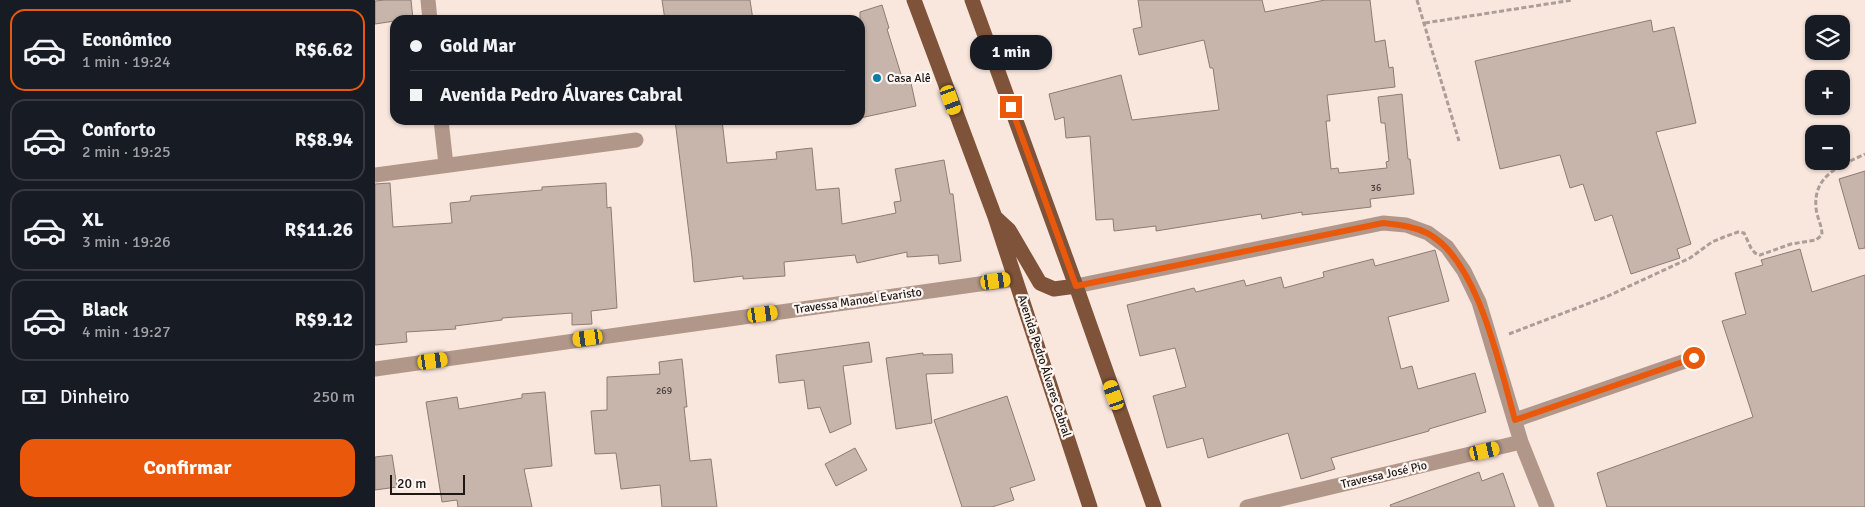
<!DOCTYPE html>
<html lang="pt">
<head>
<meta charset="utf-8">
<style>
  body { margin:0; font-family:Signika,sans-serif; background:#20242c; color:#f1f3f6; height:100vh; display:flex; flex-direction:column; font-size:19px; white-space:nowrap }
  * { box-sizing:border-box; margin:0 }
  p { font-size:16px; color:#9ea1a6 }
  .icon { flex:none; width:28px; height:28px; fill:none; stroke:currentColor; stroke-width:2; stroke-linecap:round; stroke-linejoin:round }
  .map { position:relative; flex:1; overflow:hidden }
  .panel { display:flex; flex-direction:column; background:#171b24; width:375px }
  .panel>* { flex:none }
  .banner { position:absolute; left:15px; top:15px; width:475px; height:110px; border-radius:15px; box-shadow:0 1px 4px #0004; display:grid; align-content:center; height:110px; padding:0 20px; background:#171b24 }
  .controls { position:absolute; left:1430px; top:15px; display:grid; gap:10px }
  .controls a { display:grid; place-items:center; width:45px; height:45px; border-radius:10px; background:#171b24; box-shadow:0 1px 4px #0004; font-size:25px }
  .scale { position:absolute; left:15px; bottom:12px; width:75px; box-sizing:border-box; padding-left:5px; border:2px solid #1e1814; border-top:0; font-size:14px; line-height:18px; white-space:nowrap; color:#1e1814; -webkit-text-stroke:4px #fef6f2; paint-order:stroke }
  .end { position:absolute; width:22px; height:22px; margin:-11px; border:6px solid #ea580c; background:#fff; box-shadow:0 0 0 2px #fff }
  .from { border-radius:50% }
  .bubble { position:absolute; height:35px; border-radius:15px; background:#171b24; box-shadow:0 1px 4px #0004; font-size:16px; font-weight:700; line-height:35px; text-align:center }
  .car { position:absolute; width:15px; height:30px; margin:-15px -8px; border-radius:6px; box-shadow:0 0 4px 1px #0007; background:linear-gradient(#f5c518 24%,#345 0 40%,#f5c518 0 76%,#345 0 86%,#f5c518 0) }
  .banner b { display:flex; align-items:center; gap:18px; height:48px; font-size:19px }
  .banner b+b { border-top:1px solid #363941 }
  .banner i { width:12px; height:12px; background:#f1f3f6 }
  ul { padding:9px 0 0; list-style:none }
  li { display:flex; align-items:center; gap:15px; height:82px; margin:0 10px 8px; padding:0 10px; border:2px solid #363941; border-radius:15px }
  li div { flex:1 }
  li b { display:block; font-size:19px }
  li em { font-style:normal; font-weight:700 }
  li.selected { border-color:#ea580c }
  li>.icon { width:45px; height:45px; stroke-width:1.5 }
  .pay { display:flex; align-items:center; gap:12px; height:55px; padding:0 20px; font-size:19px }
  .pay p { margin-inline-start:auto }
  .action { display:flex; gap:10px; margin-top:auto; padding:10px 20px }
  .action a { flex:1; height:58px; border-radius:15px; background:#ea580c; color:#fff; font-size:20px; font-weight:700; line-height:58px; text-align:center }
  main { display:flex; flex:1; min-height:0 }
  .map>svg:first-child { display:block }
  .building { fill:#c7b5ab; stroke:#8d7c73 }
  .lines { fill:none; stroke-linecap:round; stroke-linejoin:round }
  .path { stroke:#ac9e96; stroke-width:3; stroke-dasharray:5 2.5; stroke-linecap:butt }
  .minor { stroke:#b1978a; stroke-width:15 }
  .major { stroke:#7e533a; stroke-width:15 }
  .route { stroke:#ea580c; stroke-width:6 }
  .poi-dot { fill:#0b7ea6; stroke:#fef6f2; stroke-width:2 }
  .labels { text-anchor:middle; dominant-baseline:central; stroke-width:4.5; stroke-linejoin:round; paint-order:stroke }
  .number-label { font-size:10px; fill:#483f3a }
  .poi-label { font-size:12px; fill:#1e1814; stroke:#fef6f2; text-anchor:start }
  .street-label { font-size:12px; fill:#1e1814; stroke:#fef6f2 }
</style>
</head>
<body>
<main>
<section class="panel">
<ul>
<li class="selected"><svg class="icon" aria-label="car" viewBox="0 0 24 24"><path d="M5 17H2v-5l4-1 3-4h7l3 4 3 1v5h-3M9 17h6M6 11h13"/><circle cx="7" cy="17" r="2"/><circle cx="17" cy="17" r="2"/></svg><div><b>Econômico</b><p>1 min · 19:24</p></div><em>R$6.62</em></li>
<li><svg class="icon" aria-label="car" viewBox="0 0 24 24"><path d="M5 17H2v-5l4-1 3-4h7l3 4 3 1v5h-3M9 17h6M6 11h13"/><circle cx="7" cy="17" r="2"/><circle cx="17" cy="17" r="2"/></svg><div><b>Conforto</b><p>2 min · 19:25</p></div><em>R$8.94</em></li>
<li><svg class="icon" aria-label="car" viewBox="0 0 24 24"><path d="M5 17H2v-5l4-1 3-4h7l3 4 3 1v5h-3M9 17h6M6 11h13"/><circle cx="7" cy="17" r="2"/><circle cx="17" cy="17" r="2"/></svg><div><b>XL</b><p>3 min · 19:26</p></div><em>R$11.26</em></li>
<li><svg class="icon" aria-label="car" viewBox="0 0 24 24"><path d="M5 17H2v-5l4-1 3-4h7l3 4 3 1v5h-3M9 17h6M6 11h13"/><circle cx="7" cy="17" r="2"/><circle cx="17" cy="17" r="2"/></svg><div><b>Black</b><p>4 min · 19:27</p></div><em>R$9.12</em></li>
</ul>
<div class="pay"><svg class="icon" aria-label="cash" viewBox="0 0 24 24"><path d="M3 7h18v10H3z"/><circle cx="12" cy="12" r="2"/></svg>Dinheiro<p>250 m</p></div>
<div class="action"><a>Confirmar</a></div>
</section>
<div class="map">
<svg width="1490" height="507" viewBox="0 0 1490 507">
  <rect width="100%" height="100%" fill="#f9e6dc"/>
  <!-- building -->
  <path class="building" d="M10,0H36L38,19L20,20V21L0,24V1Z
    M287,0H375L378,20H290Z
    M763,0H887L890,12L950,0H995L1000,42L1010,40L1014,68L1018,67L1020,87L952,95L955,121H951L956,169L963,168L964,173L1012,168L1011,162L1014,161L1010,123H1006L1003,97L1027,94L1033,159H1035L1039,194L995,199L996,207L927,215V212L887,219L886,214L781,231V226L739,231L738,219L721,220L715,136L691,138L689,117L680,120L674,94L746,75L757,120L844,110L838,68H835L829,40L764,55L758,29L767,27Z
    M507,5L514,28L512,29L529,84L536,83L541,106L485,118V12Z
    M1276,20L1278,32L1299,27L1321,123L1281,132L1316,244L1302,249L1305,258L1256,274L1237,215L1220,221L1208,184L1195,188L1185,155L1125,169L1100,61Z
    M300,120H347L352,163L402,159L401,152L437,148L441,190L464,188L467,224L521,213L519,202L526,201L520,169L569,160L575,194H578L586,261L564,264L563,255L532,257V252L482,263L480,255L409,262L410,276L368,279V276L319,282L317,258Z
    M1490,171V248L1484,249L1464,179Z
    M15,183L18,227L77,223L75,203L95,201L96,196L167,190V187L231,183L232,208L236,207L242,308L216,311L217,324L197,325V313L127,318V320L80,326L81,329L31,332L32,342L0,345V184Z
    M1425,249L1437,292L1490,275V507H1232L1222,473L1378,417L1347,321L1371,314L1360,273L1388,265L1386,260Z
    M1060,250L1074,301L1013,317L1026,369L1037,366L1043,389L1100,373L1111,412L1054,429V431L956,458L960,469L926,479L913,433L833,458L828,438L792,448L778,396L811,387L800,348L765,356L752,305L819,288L821,292L869,280L871,286L906,277L909,288L949,277L948,272L998,259L1000,266Z
    M494,342L497,362L468,366L476,424L455,433L445,407L433,409L429,380L404,383L401,355Z
    M548,353V355L577,354L578,373L551,374L557,423L521,429L511,358Z
    M307,359L312,407H309L315,461L336,459L342,507H287L285,485L246,489L241,453L220,454L216,411L232,410V377L285,374L284,362Z
    M170,392L177,466L149,469L157,507H83L82,500L67,502L51,402L82,397L84,409L147,398V394Z
    M632,396L660,480L635,488L639,500L617,507H587L559,420Z
    M480,448L492,470L461,486L450,464Z
    M17,455L22,487L0,490V457Z
    M1104,472L1107,481L1128,473L1140,507H1016L1015,505Z"/>
  <g class="lines">
    <!-- path -->
    <path class="path" d="M1042,0L1084,141
      M1050,23L1198,0
      M1134,334L1233,296L1315,258L1337,242L1349,237L1363,232L1369,233L1376,248L1380,253L1385,255L1416,244L1441,240L1447,235C1447,225 1442,218 1441,208C1438,175 1465,166 1490,154"/>
    <!-- minor -->
    <path class="minor" d="M53,0L55,20
      M66,120L71,165
      M0,175L261,140
      M701,286L1008,223L1031,225L1053,233L1072,247L1089,271L1104,302L1146,442L1172,507
      M0,369L640,279
      M1140,420L1319,358
      M872,507L1146,442"/>
    <!-- major -->
    <path class="major" d="M539,0L620,217L715,507
      M597,0L701,286L779,507
      M621,218L634,230L665,283L679,289L701,286"/>
  </g>
  <g class="lines">
    <!-- route -->
    <path class="route" d="M636,107L701,286L1008,223C1023,225 1038,226 1052,233C1103,259 1125,368 1140,420L1319,358"/>
  </g>
  <!-- markers -->
  <circle class="poi-dot" cx="502" cy="78" r="5"/>
  <g class="labels">
    <!-- number labels -->
    <g class="number-label">
      <text x="1001" y="188">36</text>
      <text x="289" y="391">269</text>
    </g>
    <!-- poi labels -->
    <g class="poi-label">
      <text x="512" y="78">Casa Alê</text>
    </g>
    <!-- street labels -->
    <g class="street-label">
      <text transform="translate(483 301) rotate(-8)">Travessa Manoel Evaristo</text>
      <text transform="translate(669 366) rotate(72)">Avenida Pedro Álvares Cabral</text>
      <text transform="translate(1009 475) rotate(-13)">Travessa José Pio</text>
    </g>
  </g>
</svg>
<div class="controls">
<a><svg class="icon" aria-label="layers" viewBox="0 0 24 24"><path d="M12 4l9 5-9 5-9-5zM3 14l9 5 9-5"/></svg></a>
<a>+</a>
<a>−</a>
</div>
<div class="scale">20 m</div>
<i class="end from" style="left:1319px;top:358px"></i>
<i class="end" style="left:636px;top:107px"></i>
<div class="bubble" style="left:595px;top:35px;width:82px">1 min</div>
<i class="car" style="left:576px;top:100px;rotate:160deg"></i>
<i class="car" style="left:621px;top:281px;rotate:82deg"></i>
<i class="car" style="left:388px;top:314px;rotate:82deg"></i>
<i class="car" style="left:213px;top:338px;rotate:262deg"></i>
<i class="car" style="left:58px;top:361px;rotate:82deg"></i>
<i class="car" style="left:739px;top:395px;rotate:341deg"></i>
<i class="car" style="left:1110px;top:451px;rotate:77deg"></i>
<div class="banner">
<b><i class="from"></i>Gold Mar</b>
<b><i></i>Avenida Pedro Álvares Cabral</b>
</div>
</div>
</main>
</body>
</html>
